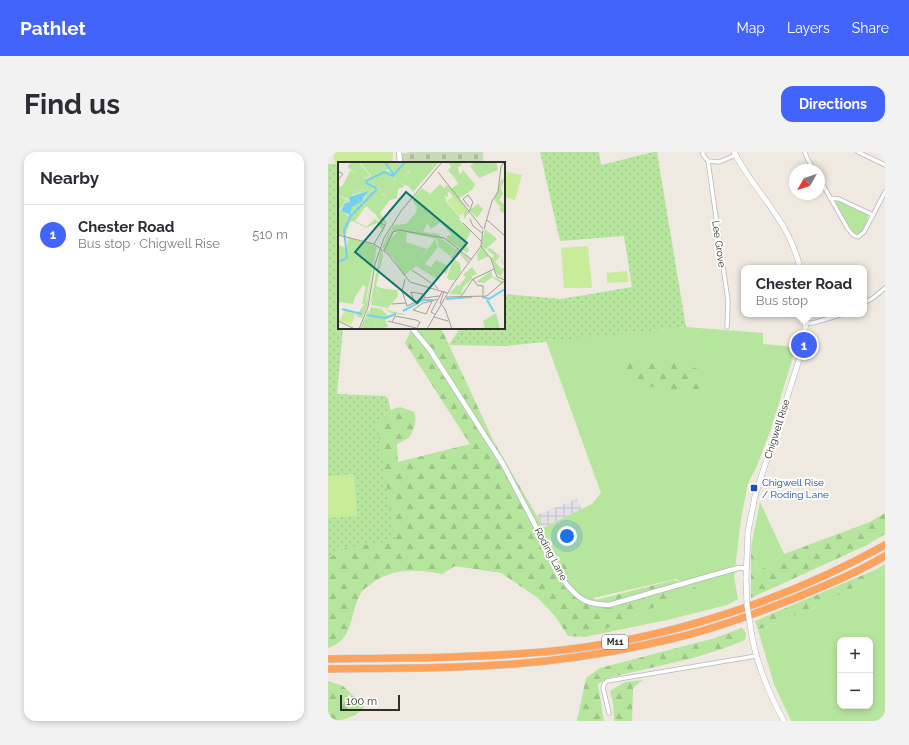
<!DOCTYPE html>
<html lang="en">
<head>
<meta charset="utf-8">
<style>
	:root { --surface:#fff; --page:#f2f2f3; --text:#2b2b33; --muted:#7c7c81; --line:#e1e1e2; --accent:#4264fb }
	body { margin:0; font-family:Raleway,sans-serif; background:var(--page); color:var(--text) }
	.controls { position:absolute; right:12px; bottom:12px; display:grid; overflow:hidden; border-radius:8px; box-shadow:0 2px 6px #0003 }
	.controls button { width:36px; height:36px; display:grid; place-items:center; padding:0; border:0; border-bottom:1px solid var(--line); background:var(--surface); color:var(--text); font:20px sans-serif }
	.compass { position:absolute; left:461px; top:12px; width:36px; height:36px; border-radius:50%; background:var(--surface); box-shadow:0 2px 6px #0003; rotate:230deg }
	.scale { position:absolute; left:12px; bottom:10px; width:60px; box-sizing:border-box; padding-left:4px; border:2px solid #2e2e2e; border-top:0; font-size:11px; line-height:14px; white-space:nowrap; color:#2e2e2e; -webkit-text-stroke:3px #fff; paint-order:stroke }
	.you { position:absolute; left:239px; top:384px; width:14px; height:14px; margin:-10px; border:3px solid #fff; border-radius:50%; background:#1a73e8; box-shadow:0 0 0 6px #1a73e833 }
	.badge { display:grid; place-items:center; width:26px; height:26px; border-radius:50%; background:var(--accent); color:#fff; font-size:13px; font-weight:700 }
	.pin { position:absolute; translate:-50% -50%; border:2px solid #fff; box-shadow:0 1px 4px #0006 }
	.popup { position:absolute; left:413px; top:113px; width:126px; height:52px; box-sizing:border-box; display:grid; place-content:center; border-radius:8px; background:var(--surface); filter:drop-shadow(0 1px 3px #0005); font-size:13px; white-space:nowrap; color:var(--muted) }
	.popup b { font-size:15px; color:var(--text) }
	.popup::after { content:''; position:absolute; left:50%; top:100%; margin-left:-8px; border:8px solid transparent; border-top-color:var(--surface) }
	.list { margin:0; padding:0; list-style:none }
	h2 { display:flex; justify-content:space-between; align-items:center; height:52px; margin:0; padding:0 16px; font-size:17px }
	h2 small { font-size:13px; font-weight:400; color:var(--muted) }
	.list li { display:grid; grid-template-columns:26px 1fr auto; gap:12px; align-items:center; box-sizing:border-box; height:60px; padding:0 16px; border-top:1px solid var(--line) }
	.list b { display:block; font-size:15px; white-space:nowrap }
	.list p { margin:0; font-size:13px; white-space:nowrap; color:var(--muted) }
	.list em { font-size:13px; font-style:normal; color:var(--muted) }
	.map { position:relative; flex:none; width:557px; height:569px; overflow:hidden; border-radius:12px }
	header { display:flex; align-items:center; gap:24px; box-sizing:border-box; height:56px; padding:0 20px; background:var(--accent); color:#fff }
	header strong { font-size:19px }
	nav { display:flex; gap:22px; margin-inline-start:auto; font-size:14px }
	.intro { display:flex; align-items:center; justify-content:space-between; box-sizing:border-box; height:96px; padding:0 24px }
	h1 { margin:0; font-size:28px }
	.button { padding:10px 18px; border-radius:12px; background:var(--accent); color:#fff; font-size:14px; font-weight:700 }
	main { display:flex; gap:24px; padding:0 24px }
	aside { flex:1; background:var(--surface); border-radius:12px; box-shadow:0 2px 6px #0003 }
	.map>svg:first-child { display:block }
	.industrial { fill:url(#industrial-grid) }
	.grass { fill:#b6e59e; fill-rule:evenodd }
	.forest { fill:url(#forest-firs) }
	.cemetery { fill:url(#cemetery-stones) }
	.park { fill:url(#park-dots) }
	.pitch { fill:#c9ec9a }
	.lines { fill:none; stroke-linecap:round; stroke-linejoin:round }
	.minor-casing { stroke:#b4b7c1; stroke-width:5 }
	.tertiary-casing { stroke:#b4b7c1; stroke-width:6 }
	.secondary-casing { stroke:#b4b7c1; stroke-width:6 }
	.motorway-casing { stroke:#c9c9c9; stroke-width:8 }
	.minor { stroke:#fff; stroke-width:3.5 }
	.tertiary { stroke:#fff; stroke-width:4.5 }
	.secondary { stroke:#fff; stroke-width:5 }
	.motorway { stroke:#ffa35c; stroke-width:7 }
	.secondary-bridge-casing { stroke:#b4b7c1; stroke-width:6; stroke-linecap:butt }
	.secondary-bridge { stroke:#fff; stroke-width:5 }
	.transit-dot { fill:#1a4fb4; stroke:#fff; stroke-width:1.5 }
	.labels { text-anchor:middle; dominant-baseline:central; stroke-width:4; stroke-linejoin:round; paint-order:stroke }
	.shield { fill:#fff; stroke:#6d6d6d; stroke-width:1 }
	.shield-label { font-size:9px; font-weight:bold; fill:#2e2e2e }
	.street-label { font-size:10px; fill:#2e2e2e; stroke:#fff }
	.transit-label { font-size:10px; fill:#164399; stroke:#fff; text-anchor:start }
	.inset-river { fill:none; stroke:#75cff0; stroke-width:2 }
	.inset-road { fill:none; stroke:#a29e99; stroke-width:1 }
	.view { fill:#0f766e; fill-opacity:0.15; stroke:#0f766e; stroke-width:2 }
	.inset-edge { fill:none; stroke:#2e2e2e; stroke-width:2 }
</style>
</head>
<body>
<header>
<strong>Pathlet</strong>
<nav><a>Map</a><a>Layers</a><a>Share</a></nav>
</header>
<div class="intro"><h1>Find us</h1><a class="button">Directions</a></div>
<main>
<aside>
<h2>Nearby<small></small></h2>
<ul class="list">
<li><span class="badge">1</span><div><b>Chester Road</b><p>Bus stop · Chigwell Rise</p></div><em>510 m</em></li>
</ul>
</aside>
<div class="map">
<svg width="557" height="569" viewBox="0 0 557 569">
	<defs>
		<pattern id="industrial-grid" width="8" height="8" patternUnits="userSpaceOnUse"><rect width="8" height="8" fill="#e3e1e8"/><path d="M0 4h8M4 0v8" fill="none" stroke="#c3c1c7"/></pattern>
		<pattern id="forest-firs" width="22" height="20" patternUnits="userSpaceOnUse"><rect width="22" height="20" fill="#b6e59e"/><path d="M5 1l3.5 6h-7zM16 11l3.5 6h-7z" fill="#9dc588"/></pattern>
		<pattern id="cemetery-stones" width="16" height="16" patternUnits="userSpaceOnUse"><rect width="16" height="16" fill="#c8d9b8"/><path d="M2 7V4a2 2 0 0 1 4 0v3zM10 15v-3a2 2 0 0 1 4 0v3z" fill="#acbb9e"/></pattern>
		<pattern id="park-dots" width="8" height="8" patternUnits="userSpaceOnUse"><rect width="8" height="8" fill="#b6e59e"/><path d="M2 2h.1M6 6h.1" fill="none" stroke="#9dc588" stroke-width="1.8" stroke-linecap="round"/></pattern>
	</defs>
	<rect width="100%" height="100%" fill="#efe9e1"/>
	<!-- industrial -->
	<polygon class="industrial" points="249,347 255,362 215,376 209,363"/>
	<!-- grass -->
	<g class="grass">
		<path d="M510,48L538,61L540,64C538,72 534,84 525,83L506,52Z"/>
		<polygon points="358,175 435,181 435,192 468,195 443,277 428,316 420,331 413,367 406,425 410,447 399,453 339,468 261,484 369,436 348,427 265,446 248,432 215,376 264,352 273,341 218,189"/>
		<polygon points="432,350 456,402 431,419 423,395"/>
		<path d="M557,418V569H463L446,532L430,478C474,462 516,442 557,418ZM512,488H542V554H512Z"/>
	</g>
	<!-- forest -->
	<g class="forest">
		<path d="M84,176H109L114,178L165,288L248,432L268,448L346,428L369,436L259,485L240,484L227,464L210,446L173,421L127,414L114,422C89,417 63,416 43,432C39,435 34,438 32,443C21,463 26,488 0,496V406L17,396L9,242L60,246L62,258L72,255L86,260C90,270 85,278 81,286L69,292L70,310L142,292L77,191Z"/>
		<polygon points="344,207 370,217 376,241 360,242 328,234 314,237 295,219 297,210"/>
		<polygon points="557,361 557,382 539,393 423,446 423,395 431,419 456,402 542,370"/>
		<path d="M557,412V418C516,442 474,462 430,478L427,469L549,417Z"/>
		<polygon points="414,476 418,481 417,488 394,497 365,506 280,526 270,532 276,569 249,569 258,526 272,516 387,486"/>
		<polygon points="315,528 305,536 304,569 286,569 285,551 282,539 297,530"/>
		<path d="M0,529L15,534L36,554C29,566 12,569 0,569Z"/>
	</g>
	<!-- cemetery -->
	<polygon class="cemetery" points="82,0 155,0 155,11 74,11 73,2"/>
	<!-- park -->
	<g class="park">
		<polygon points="6,0 65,9 65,11 11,11 11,176 15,176 9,242 58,244 62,258 59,266 48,267 67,388 17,396 0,406 0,12 7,12"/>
		<polygon points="212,0 271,0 273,13 325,0 329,0 358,175 177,194 121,193 132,176 176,176 176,142 233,147 304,135 296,84 232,89"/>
	</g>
	<!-- pitch -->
	<g class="pitch">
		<polygon points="6,0 65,0 64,11 11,11 11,15 7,12"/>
		<polygon points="176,19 194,23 187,48 176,45"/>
		<polygon points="260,94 264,136 236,136 233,96"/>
		<polygon points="299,119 300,130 279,131 279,121"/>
		<polygon points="26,322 29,364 0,366 0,324"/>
	</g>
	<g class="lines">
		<!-- minor casing -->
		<g class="minor-casing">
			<g id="minor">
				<polyline points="375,0 375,3 380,9 391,10 408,3"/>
				<polyline points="477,0 479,6 486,18"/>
				<polyline points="530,0 557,13"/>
				<polyline points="380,9 400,149 399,175"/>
				<polyline points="491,26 520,77 525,83 530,85 536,80 557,40"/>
				<polyline points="502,46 511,47 545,63"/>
				<polyline points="536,151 545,146 557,136"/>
				<polyline points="478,171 485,171 515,162"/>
				<polyline points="281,561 275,536 276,532 279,529 428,504"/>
			</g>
		</g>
		<!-- tertiary casing -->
		<g class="tertiary-casing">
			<g id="tertiary">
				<polyline points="71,0 72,11"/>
				<path d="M84,176L102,198L175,312L238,432C253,449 258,452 281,453L385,423L410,416H418"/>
			</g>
		</g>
		<!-- secondary casing -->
		<g class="secondary-casing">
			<g id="secondary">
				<path d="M406,0C427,41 462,69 472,116"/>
				<polyline points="418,426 420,380 427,344 473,202 478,171 477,162"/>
				<path d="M424,485C430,516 441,542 456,569"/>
			</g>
		</g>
		<!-- motorway casing -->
		<g class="motorway-casing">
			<g id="motorway">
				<path d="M0,507C72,506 144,506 215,500C331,490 455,450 557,393"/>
				<path d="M0,517C73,516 145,517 218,509C260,504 302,497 343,487C387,477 430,461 472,444C501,432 530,420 557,404"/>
			</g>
		</g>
		<!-- minor -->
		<use href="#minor" class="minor"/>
		<!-- tertiary -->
		<use href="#tertiary" class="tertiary"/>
		<!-- secondary -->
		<use href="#secondary" class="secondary"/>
		<!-- motorway -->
		<use href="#motorway" class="motorway"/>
		<!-- secondary-bridge casing -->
		<g class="secondary-bridge-casing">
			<polyline id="secondary-bridge" points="418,426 419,453 424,485"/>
		</g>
		<!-- secondary-bridge -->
		<use href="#secondary-bridge" class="secondary-bridge"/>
	</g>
	<!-- markers -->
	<rect class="transit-dot" x="422" y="332" width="8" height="8" rx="2"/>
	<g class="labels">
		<!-- shield labels -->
		<rect class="shield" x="274" y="483" width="26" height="14" rx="3"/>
		<g class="shield-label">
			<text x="287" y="490">M11</text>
		</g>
		<!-- street labels -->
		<g class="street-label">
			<text transform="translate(391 92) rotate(82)">Lee Grove</text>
			<text transform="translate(449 277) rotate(-72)">Chigwell Rise</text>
			<text transform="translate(223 402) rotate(62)">Roding Lane</text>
		</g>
		<!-- transit labels -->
		<g class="transit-label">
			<text x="434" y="330">Chigwell Rise<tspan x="434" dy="12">/ Roding Lane</tspan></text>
		</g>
	</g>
	<!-- overview -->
	<g transform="translate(10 10)">
		<rect width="167" height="167" fill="#efe9e1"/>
		<path d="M15,0H20L32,13L29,16L11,7L10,3ZM64,0H68L60,6L55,22L41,30L48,35L37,52L32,45L25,41L12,55L10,54L14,45L27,36L29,29L14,33L10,38L12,40H8L2,48L14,30L28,27L34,30L37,27L28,22L29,18L46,8L55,10L54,8ZM70,0H101L75,30L70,24L60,20L62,11L69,17L70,15L69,11H72L66,3ZM110,0H122L124,3L120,5L122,15L118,18L110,8L113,5ZM137,0H158L160,8L141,16L132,4ZM84,26L92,32L86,42L78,32ZM140,42L145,47L139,56L131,48ZM53,66L49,81L60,69L69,70L68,80L89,87L78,104L66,114L55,96L44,85ZM147,67L159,77L148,87L143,84ZM10,76L39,84L27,142H24L28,125L25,123L17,135L15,142L0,140V83L9,86ZM143,85L151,94L140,99L139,93ZM134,105L139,112L134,114V117L125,125L123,133L111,132L119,123L116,121L121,124L128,115L125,113L127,111ZM153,109L154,114L166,120L164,122L154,115L146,121L138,120ZM37,126L59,128L60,134L50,146L33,143L36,135L47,139ZM31,147L29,158L43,147L46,150L38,159L37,164L40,167H22Z" fill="#b6e59e"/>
		<path d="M68,0H70L67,4L72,9L69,11L71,15L69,17L62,14V11L61,20L67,24L60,27L59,36L52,38L42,51L49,61L39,83L47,62L40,57L37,51L48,35L46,32L41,33V30L55,22L60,6ZM167,16L163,26L165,32L161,38L167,43V52L161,48L163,45L156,38L163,18ZM102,22L106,26L109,23L114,27L131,51L126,57L125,45L110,29V35L106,34L109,38L107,39L125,62L102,60L93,67L89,61L85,70L101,72L103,76L99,77L60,69L56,70L49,81L55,63L68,62L78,51L79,45L75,39L78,32L84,38L85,47L96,62L86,38ZM24,40L31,43L37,52L28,44L17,59L28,65L37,57L46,63L44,67L39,61L28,66L15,59L12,60L8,72L4,70L8,59ZM39,84L29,145L24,156L18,154L29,138ZM43,86L45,94L38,124L49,128L37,127L47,139L36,135L32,143ZM152,86L162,94L157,100L164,107L167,105L163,99V98L165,97L164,99L167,103V107L163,113L166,117L159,112L152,94L155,96L156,93L148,87ZM33,145L44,147L39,156L29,158ZM45,147L70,153L58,152L47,158L50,165L40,167L37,164L38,159L46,150L50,154L56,152ZM158,151L162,167H147L145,159Z" fill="#b6e59e"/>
		<path d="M118,86L132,97L129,101L121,91L116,98L112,95Z" fill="#c8d9b8"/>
		<path d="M21,0H64L57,7L46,8L29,18L28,23L37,26L34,30L28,27L17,29L8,37L0,32V26L5,23L12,9L22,11L29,17L33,13ZM125,8L137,22L134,28L120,37L113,27L120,22L118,18ZM98,27L122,56L121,59L133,69L127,81L131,88L129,91L109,78V74L114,73L102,60L97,65L81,53L86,38ZM0,33L8,38L2,48L12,55L4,69L7,73H0ZM103,76L117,87L112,94L101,85L99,77ZM97,77L100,85L87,102L93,105L98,98L111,104L108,112L103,109L99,117L78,104ZM115,96L122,102L123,110L117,118H112L109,116Z" fill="#b6e59e"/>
		<path d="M115,34L128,49L121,54L109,39ZM7,148L18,151L13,163L1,159Z" fill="#c9ec9a"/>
		<path d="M30,29L23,40L14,45L12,53L3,49L7,41L12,40L11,35Z" fill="#75cff0"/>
		<path class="inset-river" d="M47,0L56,13M0,100L9,96L6,68L13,54L38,28L37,25L29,22L28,19L46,10L55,14L67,0M144,135L151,137L167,127M108,137L134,135M149,138L156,150M4,147L24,152M65,149L85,138H95M29,153L47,156L58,152"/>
		<path class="inset-road" d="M0,9L5,12L0,18M100,10L145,67M131,50L135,40L130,33L125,37L131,45M132,57L135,64L144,71M149,58L167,74M125,61L144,80M146,67L154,39L160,30L163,4L167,0M0,73L36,82L50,92L72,120L109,131M36,82L47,63L43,61M143,84L153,97L159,115L167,118M46,89L55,70L61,68L106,76L133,97M74,108L93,121M67,117L64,129L69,144L86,136L101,134M135,117L139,123L145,124V133M92,125L95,121L100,127M108,135L149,134L167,118M122,136L135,117L156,107M94,139L85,141L75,148L88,152L94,139L99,137M76,140L73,130L85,132L87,136M54,142L68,141M102,142L106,129M103,142L107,147L114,167M97,152L93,150L104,130M96,155L110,159M0,159L17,167M50,159L78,166M54,160L57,154L78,158L82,160L79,166M21,167L30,145L37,102L46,76L63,49L104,0M89,167L115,122L143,84L145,68"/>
		<path class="view" d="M68,30L129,81L79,141L17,90Z"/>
		<rect width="167" height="167" class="inset-edge"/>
	</g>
</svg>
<div class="controls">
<button>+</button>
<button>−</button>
</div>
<svg class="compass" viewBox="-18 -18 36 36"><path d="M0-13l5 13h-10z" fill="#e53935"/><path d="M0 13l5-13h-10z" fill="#7c7c81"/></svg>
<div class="scale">100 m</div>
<div class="you"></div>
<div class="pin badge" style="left:476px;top:193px">1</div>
<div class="popup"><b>Chester Road</b>Bus stop</div>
</div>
</main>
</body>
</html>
